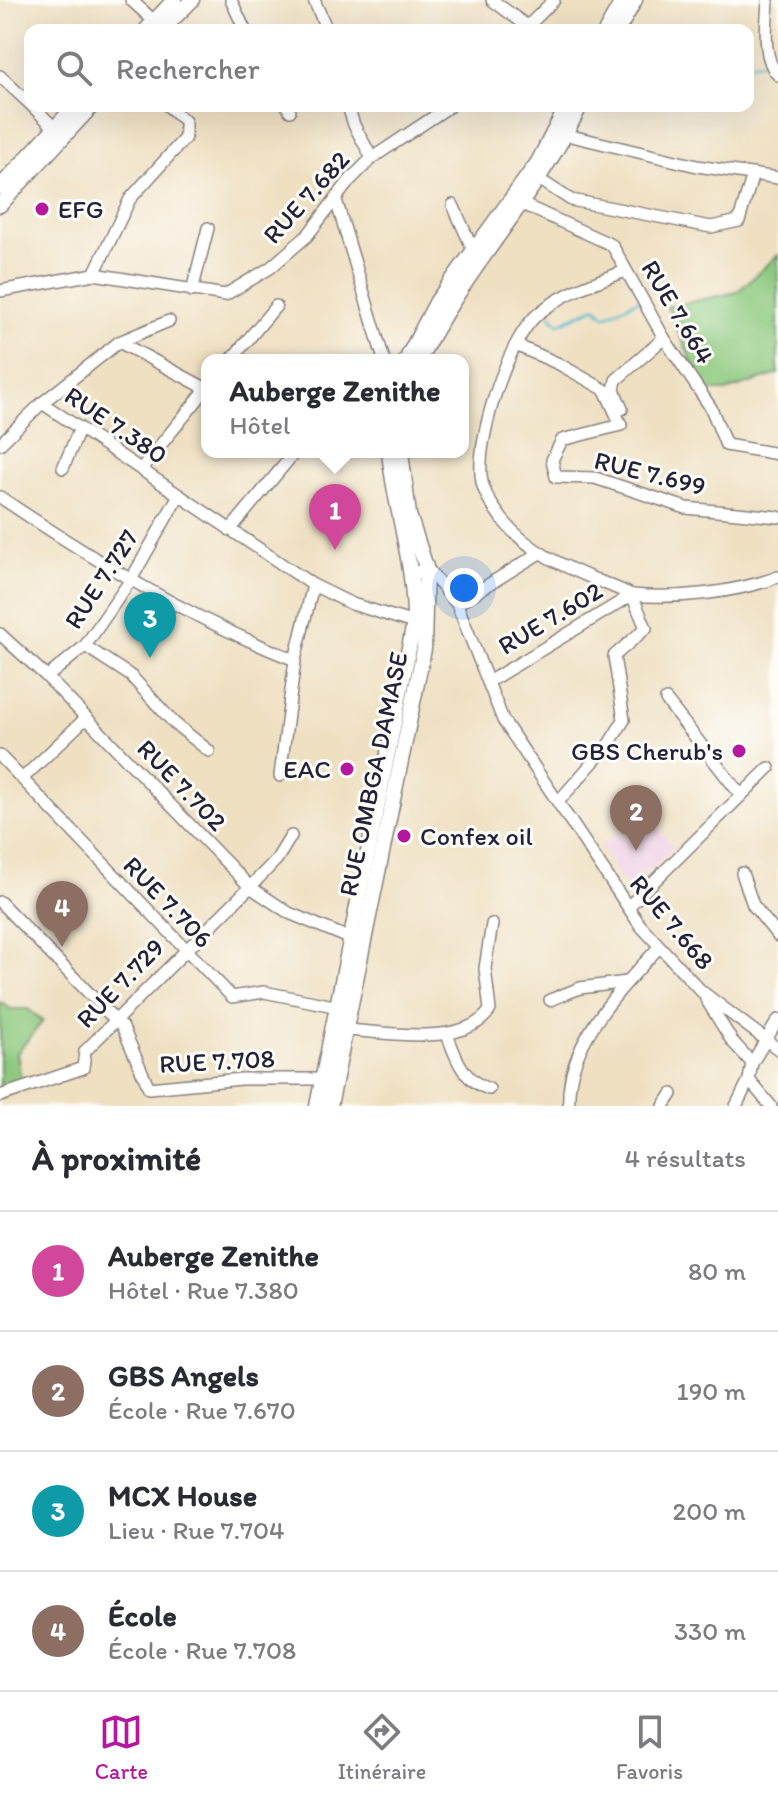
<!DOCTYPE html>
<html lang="fr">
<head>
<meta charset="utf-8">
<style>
	:root { --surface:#fff; --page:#f2f2f3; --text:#2b2b33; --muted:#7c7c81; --line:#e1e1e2; --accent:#b5179e }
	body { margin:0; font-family:Itim,sans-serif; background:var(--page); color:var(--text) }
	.you { position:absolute; left:464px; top:588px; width:28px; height:28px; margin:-20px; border:6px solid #fff; border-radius:50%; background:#1a73e8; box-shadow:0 0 0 12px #1a73e833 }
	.badge { display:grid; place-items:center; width:52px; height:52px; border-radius:50%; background:var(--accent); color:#fff; font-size:26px; font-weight:700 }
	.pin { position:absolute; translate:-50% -66px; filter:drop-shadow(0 2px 4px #0008) }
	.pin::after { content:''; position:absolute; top:42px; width:28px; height:24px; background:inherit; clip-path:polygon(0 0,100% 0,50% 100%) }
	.popup { position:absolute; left:201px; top:354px; width:268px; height:104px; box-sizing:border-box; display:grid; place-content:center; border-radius:16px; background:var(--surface); filter:drop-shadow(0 2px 6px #0005); font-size:26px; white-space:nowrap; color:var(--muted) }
	.popup b { font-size:30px; color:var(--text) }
	.popup::after { content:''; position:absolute; left:50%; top:100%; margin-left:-16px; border:16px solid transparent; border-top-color:var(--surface) }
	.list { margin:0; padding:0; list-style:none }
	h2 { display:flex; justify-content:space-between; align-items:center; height:104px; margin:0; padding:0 32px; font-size:34px }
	h2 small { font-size:26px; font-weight:400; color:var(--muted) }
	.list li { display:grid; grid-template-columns:52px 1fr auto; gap:24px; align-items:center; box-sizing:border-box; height:120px; padding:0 32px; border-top:2px solid var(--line) }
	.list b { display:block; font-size:30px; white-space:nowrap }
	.list p { margin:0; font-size:26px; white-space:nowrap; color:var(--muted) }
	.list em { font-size:26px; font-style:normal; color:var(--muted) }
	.icon { flex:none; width:44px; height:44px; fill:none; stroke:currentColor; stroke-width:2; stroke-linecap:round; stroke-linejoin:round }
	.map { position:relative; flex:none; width:778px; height:1106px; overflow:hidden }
	.search { position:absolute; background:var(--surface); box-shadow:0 8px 32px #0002; left:24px; right:24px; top:24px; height:88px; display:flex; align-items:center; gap:20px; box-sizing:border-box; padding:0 28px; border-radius:16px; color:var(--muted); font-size:30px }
	.sheet { height:584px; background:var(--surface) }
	nav { display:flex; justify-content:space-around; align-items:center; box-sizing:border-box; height:112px; border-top:2px solid var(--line); background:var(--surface); font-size:22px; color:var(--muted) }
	nav a { display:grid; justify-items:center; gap:4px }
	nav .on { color:var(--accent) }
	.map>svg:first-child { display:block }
	.built { fill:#efd0e6 }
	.green { fill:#8cc97e; stroke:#57765c; stroke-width:2 }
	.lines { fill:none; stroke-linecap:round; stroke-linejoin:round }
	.stream { stroke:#53b8d1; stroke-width:3 }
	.minor-casing { stroke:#88817e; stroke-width:14 }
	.major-casing { stroke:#88817e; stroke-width:17 }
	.minor { stroke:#fff; stroke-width:11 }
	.major { stroke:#fff; stroke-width:14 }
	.poi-dot { fill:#b5179e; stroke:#fdfcf7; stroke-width:3 }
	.labels { text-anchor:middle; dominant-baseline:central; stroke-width:6; stroke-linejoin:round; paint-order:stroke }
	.street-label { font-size:26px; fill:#22223b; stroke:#fdfcf7 }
	.poi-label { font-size:26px; fill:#22223b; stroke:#fdfcf7; text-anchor:start }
</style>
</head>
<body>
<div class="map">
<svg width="778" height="1106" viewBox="0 0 778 1106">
	<rect width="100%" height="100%" fill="#fdfcf7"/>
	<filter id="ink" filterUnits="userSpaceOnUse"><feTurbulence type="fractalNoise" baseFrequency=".0125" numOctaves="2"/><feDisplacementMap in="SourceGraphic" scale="16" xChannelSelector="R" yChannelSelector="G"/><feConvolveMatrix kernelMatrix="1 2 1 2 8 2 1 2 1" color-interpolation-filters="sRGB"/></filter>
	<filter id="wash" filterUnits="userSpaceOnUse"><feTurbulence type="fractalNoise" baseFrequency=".006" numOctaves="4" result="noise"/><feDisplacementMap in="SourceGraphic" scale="32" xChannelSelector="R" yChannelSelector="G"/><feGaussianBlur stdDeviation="1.8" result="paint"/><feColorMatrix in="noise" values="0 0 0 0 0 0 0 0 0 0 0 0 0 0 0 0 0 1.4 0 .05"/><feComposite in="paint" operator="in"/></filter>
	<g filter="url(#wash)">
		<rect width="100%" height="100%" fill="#efe0c2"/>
		<!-- built -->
		<polygon class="built" points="650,818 674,847 628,890 600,847 619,831 625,838"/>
		<!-- green -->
		<g class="green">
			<polygon points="778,255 778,374 726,391 705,391 667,307 737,292"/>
			<polygon points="0,1002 11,1009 28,1009 43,1021 17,1053 22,1085 0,1098"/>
		</g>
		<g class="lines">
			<!-- stream -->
			<g class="stream">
				<polyline points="748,64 765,62"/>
				<polyline points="550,314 559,324 596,307 605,316 638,300"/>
			</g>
		</g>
	</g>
	<g filter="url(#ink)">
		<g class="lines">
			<!-- minor casing -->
			<g class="minor-casing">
				<g id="minor">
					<polyline points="131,0 154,21"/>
					<polyline points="231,0 245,30"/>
					<polyline points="314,0 327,30"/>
					<polyline points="492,0 527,26"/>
					<path d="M768,0C767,23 761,57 778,75"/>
					<polyline points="524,30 554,0"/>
					<polyline points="0,76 30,104"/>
					<polyline points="32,106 55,128"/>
					<polyline points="287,106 290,111"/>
					<polyline points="348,106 354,125 372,158"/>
					<polyline points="567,135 697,166 778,178"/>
					<polyline points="531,174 571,200 711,227 739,221 753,174"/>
					<polyline points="336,200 384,360"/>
					<polyline points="522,204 612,245 664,338 711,408 726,445 778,454"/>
					<polyline points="453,205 473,250"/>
					<polyline points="94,274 130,199 185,138 185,121 168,106"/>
					<polyline points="0,291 94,274 225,295 270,268 307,236 350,180 372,158 450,106"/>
					<polyline points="192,291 208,228"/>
					<polyline points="119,342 207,389"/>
					<polyline points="518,346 559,364 605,390 621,425 562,440 552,460 556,477 595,478 686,508 778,517"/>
					<polyline points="231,360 276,306"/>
					<polyline points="42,403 313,585 352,604 414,623"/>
					<polyline points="622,409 614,390 616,380 664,338"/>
					<polyline points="0,444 42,403 119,342 169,321"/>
					<polyline points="63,468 80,428"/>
					<polyline points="141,469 207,388"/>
					<path d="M0,497C93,560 191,619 295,660"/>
					<polyline points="230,530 295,452"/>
					<polyline points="412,576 426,567 457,604 503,720 640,925 701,991 778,1049"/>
					<polyline points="457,604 538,554"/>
					<polyline points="0,634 45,675 250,887 289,913 356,941"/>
					<polyline points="85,646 131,676 174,723 209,751"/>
					<polyline points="47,677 85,646 132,578 179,495"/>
					<path d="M488,682L632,595C677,599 735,593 778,577"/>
					<polyline points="666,700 740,794"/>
					<polyline points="0,756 232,997 264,992 339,1007"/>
					<polyline points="280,776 295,660 313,585"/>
					<polyline points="22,779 86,718"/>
					<path d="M558,802L609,744L624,720L614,656L646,628L632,595C586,574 534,560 502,519C494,508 485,496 482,482C474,444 508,337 539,313C565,292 595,282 626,271"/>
					<polyline points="742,873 753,905 778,936"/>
					<polyline points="0,902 123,1028 149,1088 241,1079 327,1079"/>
					<polyline points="628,907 769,768"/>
					<polyline points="706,999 732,1041 752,1063"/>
					<polyline points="550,1000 580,988 627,982"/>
					<path d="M339,1026L346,1030C387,1032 465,1048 490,1010L485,968L492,924"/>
					<path d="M447,1034C456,1058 463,1081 489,1089"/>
					<polyline points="0,1096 83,1068 85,1051 250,887 277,859 291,836"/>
					<path d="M569,1106C565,1044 619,991 659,947"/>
					<polyline points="664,1106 672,1094"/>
					<polyline points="736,1106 749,1080"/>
					<polyline points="771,1106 749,1080 752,1063 778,1020"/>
				</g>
			</g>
			<!-- major casing -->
			<g class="major-casing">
				<g id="major">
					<polyline points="146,30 174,0"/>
					<polyline points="162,30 192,0"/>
					<polyline points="606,30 623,0"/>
					<polyline points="618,30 635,0"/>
					<polyline points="0,187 75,106"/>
					<polyline points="0,205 92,106"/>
					<polyline points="406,360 437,301 538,162 567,106"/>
					<path d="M419,360C464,270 536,197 580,106"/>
					<path d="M317,1106L414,623C415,565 395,510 389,452"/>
					<polyline points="330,1106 424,649 426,567 409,515 401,452"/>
				</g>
			</g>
			<!-- minor -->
			<use href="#minor" class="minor"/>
			<!-- major -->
			<use href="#major" class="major"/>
		</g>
	</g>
	<!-- markers -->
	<g class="poi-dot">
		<circle cx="42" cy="209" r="8"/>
		<circle cx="739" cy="751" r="8"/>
		<circle cx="347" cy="769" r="8"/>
		<circle cx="404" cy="836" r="8"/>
	</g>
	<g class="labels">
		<!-- street labels -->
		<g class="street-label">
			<text transform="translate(306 197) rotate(-48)">RUE 7.682</text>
			<text transform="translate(678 312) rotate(59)">RUE 7.664</text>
			<text transform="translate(116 425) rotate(34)">RUE 7.380</text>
			<text transform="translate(650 473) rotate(14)">RUE 7.699</text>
			<text transform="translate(101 579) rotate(-57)">RUE 7.727</text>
			<text transform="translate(550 618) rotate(-31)">RUE 7.602</text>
			<text transform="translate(373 774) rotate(-78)">RUE OMBGA DAMASE</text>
			<text transform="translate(182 785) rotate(46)">RUE 7.702</text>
			<text transform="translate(168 902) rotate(46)">RUE 7.706</text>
			<text transform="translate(672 922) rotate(50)">RUE 7.668</text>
			<text transform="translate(120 983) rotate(-46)">RUE 7.729</text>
			<text transform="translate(217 1061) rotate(-3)">RUE 7.708</text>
		</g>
		<!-- poi labels -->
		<g class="poi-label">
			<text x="58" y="209">EFG</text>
			<text x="723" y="751" text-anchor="end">GBS Cherub's</text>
			<text x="331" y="769" text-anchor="end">EAC</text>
			<text x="420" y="836">Confex oil</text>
		</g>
	</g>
</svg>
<div class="you"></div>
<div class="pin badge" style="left:335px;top:550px;background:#d1479c">1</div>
<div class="popup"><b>Auberge Zenithe</b>Hôtel</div>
<div class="pin badge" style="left:636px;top:851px;background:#8d6e63">2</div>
<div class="pin badge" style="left:150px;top:658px;background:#0f9aa8">3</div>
<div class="pin badge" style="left:62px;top:947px;background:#8d6e63">4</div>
<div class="search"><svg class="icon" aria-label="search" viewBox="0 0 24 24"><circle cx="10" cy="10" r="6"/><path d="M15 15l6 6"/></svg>Rechercher</div>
</div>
<section class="sheet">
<h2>À proximité<small>4 résultats</small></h2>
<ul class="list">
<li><span class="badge" style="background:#d1479c">1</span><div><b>Auberge Zenithe</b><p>Hôtel · Rue 7.380</p></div><em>80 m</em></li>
<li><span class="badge" style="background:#8d6e63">2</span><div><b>GBS Angels</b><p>École · Rue 7.670</p></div><em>190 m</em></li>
<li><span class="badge" style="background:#0f9aa8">3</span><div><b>MCX House</b><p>Lieu · Rue 7.704</p></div><em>200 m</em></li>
<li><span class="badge" style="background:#8d6e63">4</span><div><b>École</b><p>École · Rue 7.708</p></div><em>330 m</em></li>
</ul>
</section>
<nav>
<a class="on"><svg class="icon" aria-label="map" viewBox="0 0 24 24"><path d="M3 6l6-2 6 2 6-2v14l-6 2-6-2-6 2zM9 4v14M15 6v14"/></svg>Carte</a>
<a><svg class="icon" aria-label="directions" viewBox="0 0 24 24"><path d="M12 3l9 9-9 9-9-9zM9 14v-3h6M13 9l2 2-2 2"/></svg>Itinéraire</a>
<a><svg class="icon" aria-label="saved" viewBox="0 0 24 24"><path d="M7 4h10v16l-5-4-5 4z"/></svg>Favoris</a>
</nav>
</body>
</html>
